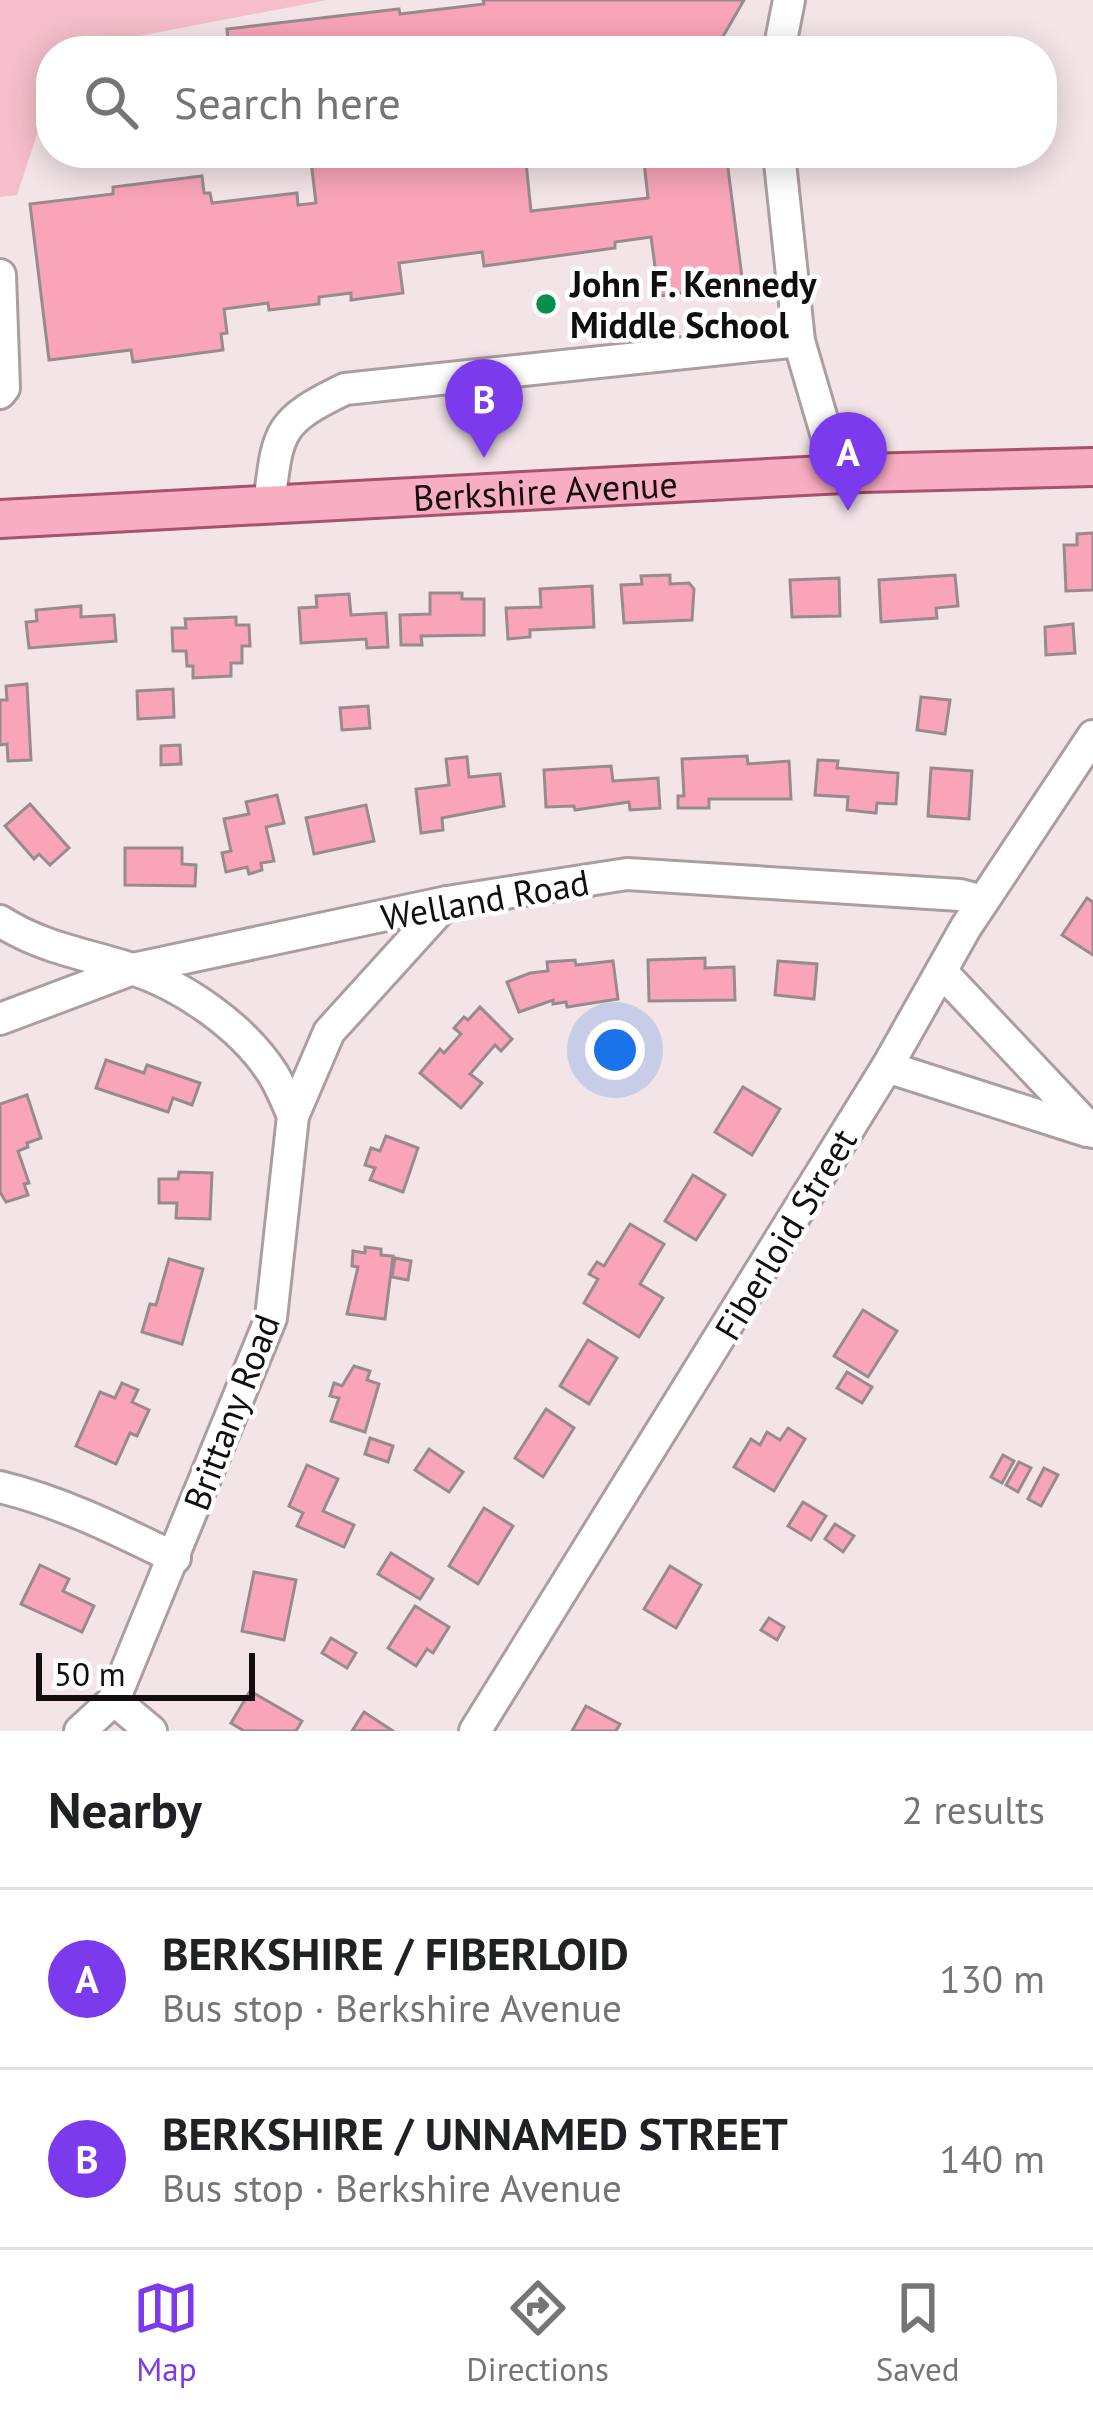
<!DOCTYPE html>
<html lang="en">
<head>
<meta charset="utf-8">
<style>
	:root { --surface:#fff; --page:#f6f6f6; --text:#202124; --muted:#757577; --line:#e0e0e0; --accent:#7c3aed }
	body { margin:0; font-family:"PT Sans",sans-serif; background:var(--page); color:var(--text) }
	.scale { position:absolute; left:36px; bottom:30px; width:219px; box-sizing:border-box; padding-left:12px; border:6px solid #120d0e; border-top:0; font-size:33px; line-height:42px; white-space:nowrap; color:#120d0e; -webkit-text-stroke:9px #fff; paint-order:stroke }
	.you { position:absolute; left:615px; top:1050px; width:42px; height:42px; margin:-30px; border:9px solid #fff; border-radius:50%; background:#1a73e8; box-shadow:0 0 0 18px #1a73e833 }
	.badge { display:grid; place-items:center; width:78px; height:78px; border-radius:50%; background:var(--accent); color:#fff; font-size:39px; font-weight:700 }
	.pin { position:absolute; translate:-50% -99px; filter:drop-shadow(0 3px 6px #0008) }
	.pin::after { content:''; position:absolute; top:63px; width:42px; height:36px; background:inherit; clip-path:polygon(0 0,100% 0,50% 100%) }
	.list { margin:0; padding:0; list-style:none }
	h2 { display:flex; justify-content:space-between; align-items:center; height:156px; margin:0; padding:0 48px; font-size:51px }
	h2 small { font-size:39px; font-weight:400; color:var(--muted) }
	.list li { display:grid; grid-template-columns:78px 1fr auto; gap:36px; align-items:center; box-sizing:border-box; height:180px; padding:0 48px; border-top:3px solid var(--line) }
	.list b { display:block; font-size:45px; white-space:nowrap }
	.list p { margin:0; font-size:39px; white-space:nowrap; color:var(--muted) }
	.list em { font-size:39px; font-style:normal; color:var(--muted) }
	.icon { flex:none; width:66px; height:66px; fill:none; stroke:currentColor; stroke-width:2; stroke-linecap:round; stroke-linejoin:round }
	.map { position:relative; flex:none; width:1093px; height:1731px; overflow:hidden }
	.search { position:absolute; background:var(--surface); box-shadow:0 6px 30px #0003; left:36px; right:36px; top:36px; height:132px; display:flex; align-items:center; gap:30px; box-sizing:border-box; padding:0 42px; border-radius:48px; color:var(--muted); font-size:45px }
	.sheet { height:516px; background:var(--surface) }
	nav { display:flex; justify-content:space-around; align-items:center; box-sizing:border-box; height:168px; border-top:3px solid var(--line); background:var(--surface); font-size:33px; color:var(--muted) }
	nav a { display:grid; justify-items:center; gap:6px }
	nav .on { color:var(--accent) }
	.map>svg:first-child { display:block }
	.green { fill:#f5beca }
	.building { fill:#f9a4b9; stroke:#988b8e; stroke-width:3 }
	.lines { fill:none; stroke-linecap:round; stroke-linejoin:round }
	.minor-casing { stroke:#ab9ea0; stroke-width:36 }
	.major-casing { stroke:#a6526a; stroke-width:42 }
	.minor { stroke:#fff; stroke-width:30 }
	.major { stroke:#f9adc3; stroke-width:36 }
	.poi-dot { fill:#038f4d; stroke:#fff; stroke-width:4.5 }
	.labels { text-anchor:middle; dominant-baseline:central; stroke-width:9; stroke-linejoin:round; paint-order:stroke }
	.poi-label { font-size:36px; font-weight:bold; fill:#120d0e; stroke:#fff; text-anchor:start }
	.street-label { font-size:36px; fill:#120d0e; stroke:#fff }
</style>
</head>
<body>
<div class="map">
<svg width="1093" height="1731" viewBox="0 0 1093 1731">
	<rect width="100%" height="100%" fill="#f3e4e7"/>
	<!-- green -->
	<polygon class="green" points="0,0 327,0 123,39 105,51 51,51 51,92 17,195 0,197"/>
	<!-- building -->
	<g class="building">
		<polygon points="483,0 744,0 721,40 715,38 708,51 229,51 227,29 399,9 400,14 484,4"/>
		<polygon points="310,153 525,153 531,211 648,198 643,153 726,153 743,285 659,296 651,237 615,242 615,248 484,266 482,252 399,263 403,293 351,300 351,293 319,297 319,304 269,310 268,303 224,309 227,333 221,334 223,350 133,362 131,350 49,360 30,204 113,194 113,187 202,176 204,193 210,193 212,203 297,193 298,205 316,203"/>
		<polygon points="1093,533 1093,590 1066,591 1064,545 1077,545 1077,534"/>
		<polygon points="670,575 670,584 689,583 694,589 692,620 624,623 621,585 642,584 641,576"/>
		<polygon points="955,575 958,606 936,608 937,618 881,622 879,580"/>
		<polygon points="839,578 840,616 792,617 790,580"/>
		<polygon points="592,586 594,627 530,630 530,637 508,639 506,608 541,607 540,589"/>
		<polygon points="430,593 462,593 462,599 484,599 484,635 421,636 422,645 401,645 400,615 430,614"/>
		<polygon points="349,594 351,615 386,613 388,647 367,648 366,639 301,643 299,608 317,607 316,596"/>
		<polygon points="81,606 81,617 114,615 116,641 29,648 26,622 37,621 36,610"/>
		<polygon points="236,617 236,625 249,625 250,646 242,646 242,663 231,663 231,676 193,678 193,666 187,666 186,651 173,651 172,628 186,628 185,619"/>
		<polygon points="1073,624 1075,653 1046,655 1045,627"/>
		<polygon points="27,684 31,760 8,761 7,744 0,745 0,700 7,700 6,686"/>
		<polygon points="173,689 174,717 138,719 137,691"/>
		<polygon points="921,697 950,700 945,734 917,730"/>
		<polygon points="368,706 370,728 342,730 340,708"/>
		<polygon points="180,745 181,764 161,765 161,746"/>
		<polygon points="747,756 748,764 789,761 791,799 709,799 709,808 678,808 678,796 684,796 682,759"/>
		<polygon points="467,757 469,777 500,774 504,806 442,818 443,830 421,833 416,789 449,785 446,759"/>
		<polygon points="818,760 838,761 837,768 898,773 896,804 877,803 876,813 847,810 848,797 815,795"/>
		<polygon points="611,766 613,781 658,778 660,808 630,810 629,802 575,810 574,806 546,807 544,770"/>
		<polygon points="931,768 972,771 969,819 928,816"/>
		<polygon points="277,795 284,823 266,827 274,861 261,863 262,870 249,874 247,867 226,872 222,853 231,851 224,819 249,814 246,802"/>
		<polygon points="30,804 69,848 50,865 39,854 34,859 5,826"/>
		<polygon points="366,805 374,841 314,854 306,818"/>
		<polygon points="125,848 182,848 182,864 196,865 195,886 125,885"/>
		<polygon points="1087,898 1093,902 1093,955 1062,935"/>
		<polygon points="705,958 705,968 734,967 735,1000 649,1001 648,960"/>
		<polygon points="575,960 576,965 613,961 618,999 567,1007 566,1002 553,1004 553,1000 519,1012 507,982 530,973 548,971 547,962"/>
		<polygon points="778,961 817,964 814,999 775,995"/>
		<polygon points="480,1007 512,1039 501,1051 495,1045 470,1074 482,1083 461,1108 420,1073 440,1049 444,1053 461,1034 454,1028 464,1017 468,1020"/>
		<polygon points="106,1060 144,1073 147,1065 200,1083 192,1105 173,1098 168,1112 96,1088"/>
		<polygon points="743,1087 780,1109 752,1155 715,1132"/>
		<polygon points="27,1095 41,1138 27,1143 28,1147 18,1151 29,1183 24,1184 28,1195 6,1202 0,1192 0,1104"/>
		<polygon points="386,1136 418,1148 403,1192 370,1180 375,1168 365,1165 371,1148 380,1151"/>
		<polygon points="179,1172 212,1173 210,1219 176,1218 177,1203 159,1203 159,1179 178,1179"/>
		<polygon points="693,1175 725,1195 696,1240 665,1221"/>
		<polygon points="630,1224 664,1244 640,1284 663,1298 639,1337 584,1303 598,1279 589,1274 597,1262 604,1266"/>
		<polygon points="365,1247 381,1249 381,1255 393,1256 385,1319 347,1314 358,1267 352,1266 353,1251 365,1253"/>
		<polygon points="395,1258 411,1261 408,1280 392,1277"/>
		<polygon points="169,1259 203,1269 182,1344 142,1332 150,1304 156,1305"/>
		<polygon points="863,1310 897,1331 868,1377 834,1356"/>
		<polygon points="588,1340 617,1358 589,1404 560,1386"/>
		<polygon points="354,1366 370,1371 367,1380 379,1384 365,1432 331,1421 339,1398 330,1396 334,1383 342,1386"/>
		<polygon points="847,1372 872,1387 862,1403 837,1388"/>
		<polygon points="122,1383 138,1390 132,1402 149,1410 137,1436 130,1433 116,1464 76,1446 100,1392 115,1398"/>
		<polygon points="546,1409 574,1428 543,1477 515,1458"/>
		<polygon points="788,1428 805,1439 774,1491 734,1467 751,1439 760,1445 767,1432 780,1440"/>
		<polygon points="370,1438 393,1446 388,1462 365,1454"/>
		<polygon points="429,1449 463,1472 449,1492 415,1470"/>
		<polygon points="1003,1455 1014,1461 1002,1483 991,1477"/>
		<polygon points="1019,1462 1031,1468 1018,1492 1006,1485"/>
		<polygon points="307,1465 338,1479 323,1511 354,1525 344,1547 297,1526 303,1513 289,1506"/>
		<polygon points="1044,1468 1058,1475 1041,1506 1028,1499"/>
		<polygon points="803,1502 826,1516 811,1540 788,1526"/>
		<polygon points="484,1508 513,1526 478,1584 449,1566"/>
		<polygon points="835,1524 854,1536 843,1552 825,1539"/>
		<polygon points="391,1553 433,1579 420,1599 378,1574"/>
		<polygon points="40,1565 69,1579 63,1591 94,1606 82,1632 21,1604"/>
		<polygon points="670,1566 701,1585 676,1628 644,1609"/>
		<polygon points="254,1572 296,1580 284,1640 242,1631"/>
		<polygon points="415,1606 449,1627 433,1653 427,1649 416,1666 388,1648"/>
		<polygon points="769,1618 784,1627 777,1640 761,1630"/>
		<polygon points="331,1638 356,1653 347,1668 322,1653"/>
		<polygon points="250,1691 302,1721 296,1731 244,1731 231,1723"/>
		<polygon points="586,1706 620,1724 616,1731 572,1731"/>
		<polygon points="364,1712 393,1731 352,1731"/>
	</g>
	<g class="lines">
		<!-- minor casing -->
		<g class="minor-casing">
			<g id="minor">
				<polyline points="779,51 789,0"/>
				<polyline points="779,153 799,341 838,474"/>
				<polyline points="0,275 4,388 0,393"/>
				<path d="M269,505C278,432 276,422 345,389L799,341"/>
				<path d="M0,921C42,948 86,954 132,969C184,986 243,1027 273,1074C281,1087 287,1102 293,1116"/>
				<polyline points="942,972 1093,1132"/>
				<polyline points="0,1019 133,969 447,902 627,874 960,895 983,901"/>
				<polyline points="887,1067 1087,1131"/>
				<path d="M0,1487C62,1502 118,1530 175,1558"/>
				<polyline points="114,1700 151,1731"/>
				<polyline points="80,1731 114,1700 271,1318 293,1116 329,1032 447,902"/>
				<polyline points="475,1731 887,1067 966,927 1093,736"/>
			</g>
		</g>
		<!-- major casing -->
		<g class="major-casing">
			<g id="major">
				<path id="s1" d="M0,519L862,473L1093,467"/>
			</g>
		</g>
		<!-- minor -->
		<use href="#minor" class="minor"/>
		<!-- major -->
		<use href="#major" class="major"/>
	</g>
	<!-- markers -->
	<circle class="poi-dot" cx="546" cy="304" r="12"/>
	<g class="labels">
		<!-- poi labels -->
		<g class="poi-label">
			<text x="570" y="283">John F. Kennedy<tspan x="570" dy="41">Middle School</tspan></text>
		</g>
		<!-- street labels -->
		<g class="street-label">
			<text stroke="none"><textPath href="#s1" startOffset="546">Berkshire Avenue</textPath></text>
			<text transform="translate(485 899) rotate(-10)">Welland Road</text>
			<text transform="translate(785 1234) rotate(-59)">Fiberloid Street</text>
			<text transform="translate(231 1412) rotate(-69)">Brittany Road</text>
		</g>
	</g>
</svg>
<div class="scale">50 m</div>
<div class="you"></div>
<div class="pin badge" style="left:848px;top:511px">A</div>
<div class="pin badge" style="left:484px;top:458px">B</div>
<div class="search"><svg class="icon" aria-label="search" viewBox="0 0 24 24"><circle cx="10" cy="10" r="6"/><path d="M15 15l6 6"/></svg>Search here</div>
</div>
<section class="sheet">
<h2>Nearby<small>2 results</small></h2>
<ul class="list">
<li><span class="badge">A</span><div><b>BERKSHIRE / FIBERLOID</b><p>Bus stop · Berkshire Avenue</p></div><em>130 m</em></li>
<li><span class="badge">B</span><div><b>BERKSHIRE / UNNAMED STREET</b><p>Bus stop · Berkshire Avenue</p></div><em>140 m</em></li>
</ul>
</section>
<nav>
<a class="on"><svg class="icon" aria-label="map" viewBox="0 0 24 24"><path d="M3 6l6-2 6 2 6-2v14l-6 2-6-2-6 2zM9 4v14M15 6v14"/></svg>Map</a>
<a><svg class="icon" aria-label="directions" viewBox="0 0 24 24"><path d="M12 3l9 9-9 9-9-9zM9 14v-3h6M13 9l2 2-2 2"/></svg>Directions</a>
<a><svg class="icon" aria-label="saved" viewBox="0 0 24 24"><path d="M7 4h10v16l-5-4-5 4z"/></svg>Saved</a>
</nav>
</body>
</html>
